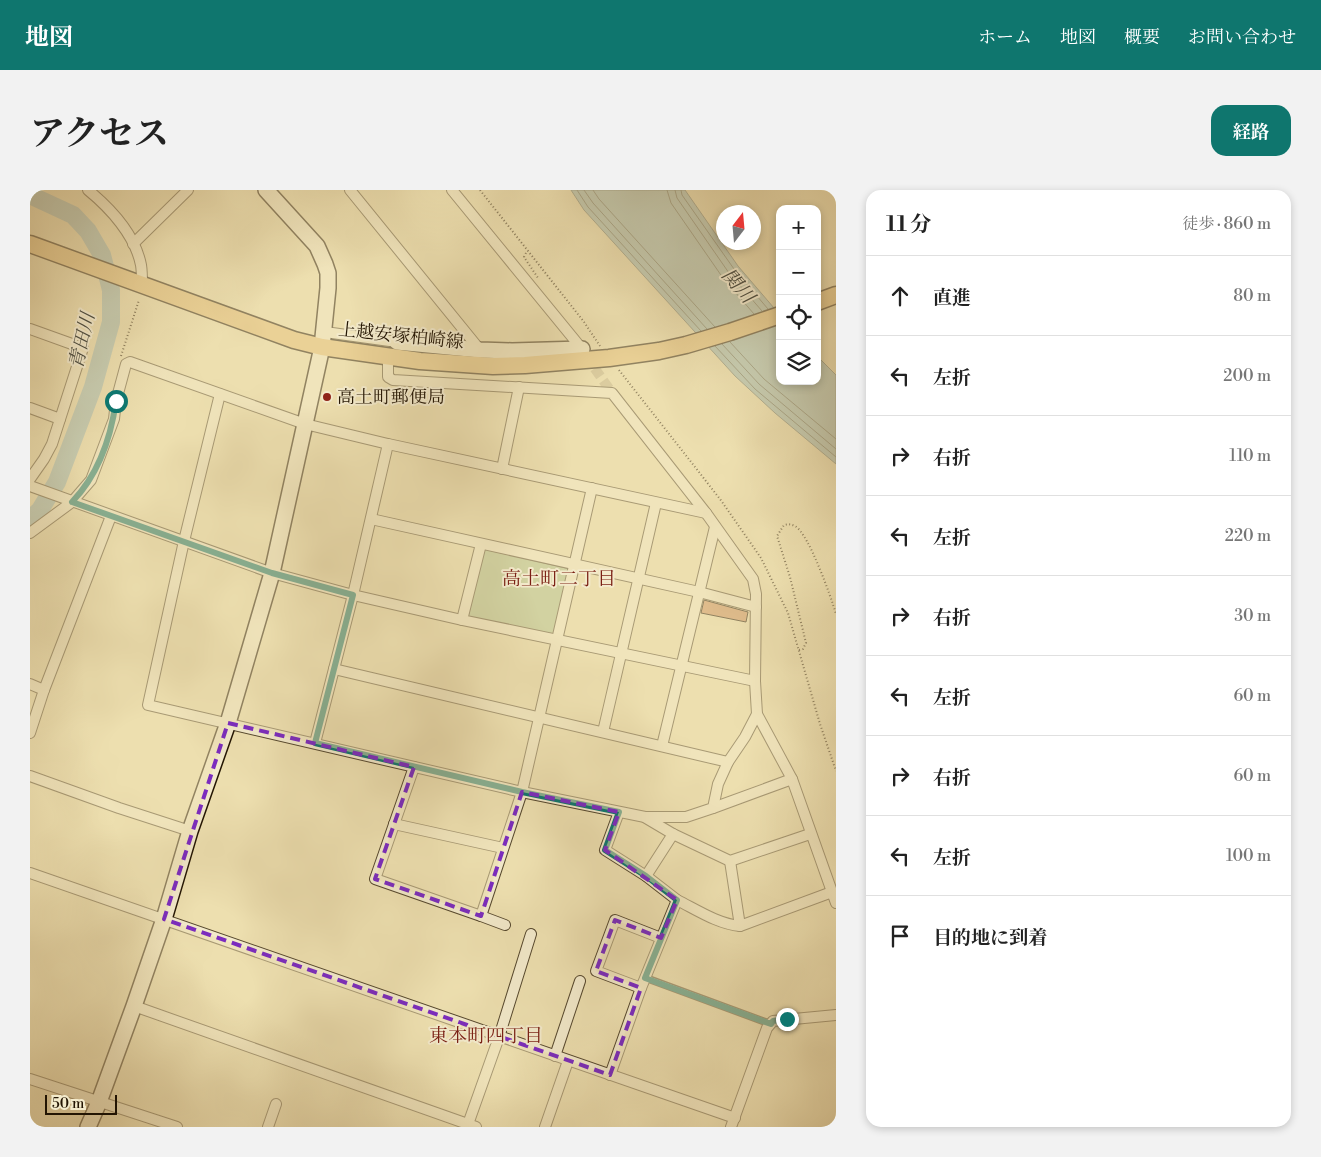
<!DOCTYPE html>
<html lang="ja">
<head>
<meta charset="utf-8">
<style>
	:root { --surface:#fff; --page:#f2f2f2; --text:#222; --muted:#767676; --line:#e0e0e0; --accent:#0f766e }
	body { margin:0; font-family:"Libre Bodoni","Noto Serif JP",serif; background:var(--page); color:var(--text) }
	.controls { position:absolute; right:15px; top:15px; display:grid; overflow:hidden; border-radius:10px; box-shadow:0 2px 8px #0003 }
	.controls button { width:45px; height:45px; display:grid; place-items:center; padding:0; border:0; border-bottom:1px solid var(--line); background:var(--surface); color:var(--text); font:25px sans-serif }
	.compass { position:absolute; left:686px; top:15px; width:45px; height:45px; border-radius:50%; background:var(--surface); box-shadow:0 2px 8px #0003; rotate:16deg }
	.scale { position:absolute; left:15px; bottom:12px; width:72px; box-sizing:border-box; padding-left:5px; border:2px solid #231503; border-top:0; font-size:14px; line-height:18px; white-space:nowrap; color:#231503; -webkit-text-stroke:4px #f3eacb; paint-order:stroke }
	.stop { position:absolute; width:15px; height:15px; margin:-11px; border:4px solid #0f766e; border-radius:50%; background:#fff }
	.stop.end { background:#0f766e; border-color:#fff; box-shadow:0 1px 5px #0008 }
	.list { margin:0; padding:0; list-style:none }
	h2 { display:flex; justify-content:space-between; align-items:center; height:65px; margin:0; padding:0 20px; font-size:21px }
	h2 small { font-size:16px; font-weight:400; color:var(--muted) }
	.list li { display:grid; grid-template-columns:32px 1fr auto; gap:15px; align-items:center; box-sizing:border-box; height:80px; padding:0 20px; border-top:1px solid var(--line) }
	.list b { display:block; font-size:19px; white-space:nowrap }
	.list em { font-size:16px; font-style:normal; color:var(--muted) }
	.icon { flex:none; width:28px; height:28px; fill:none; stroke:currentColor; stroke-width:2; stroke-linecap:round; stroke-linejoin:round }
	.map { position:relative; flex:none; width:806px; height:937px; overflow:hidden; border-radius:15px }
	header { display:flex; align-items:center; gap:30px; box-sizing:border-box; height:70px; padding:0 25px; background:var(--accent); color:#fff }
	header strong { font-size:24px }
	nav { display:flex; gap:28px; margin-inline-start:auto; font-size:18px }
	.intro { display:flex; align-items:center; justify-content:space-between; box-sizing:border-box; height:120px; padding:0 30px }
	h1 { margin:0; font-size:35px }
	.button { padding:12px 22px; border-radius:15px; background:var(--accent); color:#fff; font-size:18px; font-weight:700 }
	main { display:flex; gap:30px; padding:0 30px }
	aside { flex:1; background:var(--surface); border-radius:15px; box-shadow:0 2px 8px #0003 }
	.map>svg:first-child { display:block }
	.green { fill:#b2c390; stroke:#6a6c4a }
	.water { fill:#9dbab6; stroke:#6c786e }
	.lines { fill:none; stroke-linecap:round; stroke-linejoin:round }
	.shore { stroke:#60685c; stroke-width:1 }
	.river { stroke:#9dbab6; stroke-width:18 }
	.building { fill:#ce9263; stroke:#231503 }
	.street-tunnel { stroke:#c5b78d; stroke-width:10; stroke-dasharray:10 5; stroke-linecap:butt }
	.lane-casing { stroke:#56482e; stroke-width:8 }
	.street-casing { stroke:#56482e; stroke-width:12 }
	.secondary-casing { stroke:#231503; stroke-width:18 }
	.primary-casing { stroke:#231503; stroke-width:19 }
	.path { stroke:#231503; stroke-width:2; stroke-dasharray:1 2.5; stroke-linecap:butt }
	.lane { stroke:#f3eacb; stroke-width:5 }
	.street { stroke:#f3eacb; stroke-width:10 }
	.secondary { stroke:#f3eacb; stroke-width:15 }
	.primary { stroke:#e6c078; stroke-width:16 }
	.route { stroke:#0f766e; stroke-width:6 }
	.marked { fill:none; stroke:#7b2cbf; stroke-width:4; stroke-dasharray:10 6; stroke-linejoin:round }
	.poi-dot { fill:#8f2418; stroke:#f3eacb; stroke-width:2 }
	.labels { text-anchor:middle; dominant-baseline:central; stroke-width:4; stroke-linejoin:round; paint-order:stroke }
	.street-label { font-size:18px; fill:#231503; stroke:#f3eacb }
	.poi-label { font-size:18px; fill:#231503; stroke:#f3eacb; text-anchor:start }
	.water-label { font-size:19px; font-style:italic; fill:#4e4f42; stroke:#f3eacb }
	.neighbourhood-label { font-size:19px; fill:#7a1f14; stroke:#f3eacb }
</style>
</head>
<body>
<header>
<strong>地図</strong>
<nav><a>ホーム</a><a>地図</a><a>概要</a><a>お問い合わせ</a></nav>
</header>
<div class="intro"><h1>アクセス</h1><a class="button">経路</a></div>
<main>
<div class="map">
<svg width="806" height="937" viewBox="0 0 806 937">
	<rect width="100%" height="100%" fill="#eddfaf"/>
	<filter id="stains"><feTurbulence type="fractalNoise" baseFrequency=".004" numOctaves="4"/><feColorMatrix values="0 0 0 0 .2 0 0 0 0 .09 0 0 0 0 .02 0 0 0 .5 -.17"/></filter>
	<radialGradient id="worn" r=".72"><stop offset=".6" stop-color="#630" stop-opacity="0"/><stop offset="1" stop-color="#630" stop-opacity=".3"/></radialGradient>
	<!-- green -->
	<polygon class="green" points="454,359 540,379 524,448 438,427"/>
	<!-- water -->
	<polygon class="water" points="541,0 655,0 708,76 750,125 750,191 787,191 787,166 806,185 806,274 745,223 705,186 554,20"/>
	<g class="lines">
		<!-- shore -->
		<g class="shore">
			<polyline points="547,0 558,17 671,141"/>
			<polyline points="554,0 563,13 677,139"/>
			<polyline points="563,0 569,9 685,137"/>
			<polyline points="637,0 641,13 693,88 724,124"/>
			<polyline points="645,0 647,8 699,83 732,121"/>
			<polyline points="651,0 652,5 704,79 738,119"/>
			<polyline points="700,152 734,189 806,249"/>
			<polyline points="692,154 729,194 806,259"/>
			<polyline points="685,156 725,199 806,267"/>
		</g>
		<!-- river -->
		<polyline class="river" points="0,5 43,25 58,41 72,65 81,100 81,132 63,197 27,292 10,320 0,329"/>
	</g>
	<!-- building -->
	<polygon class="building" points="674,410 718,422 716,432 671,423"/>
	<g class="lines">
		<!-- street-tunnel -->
		<polyline class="street-tunnel" points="556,166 582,203"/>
		<!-- lane casing -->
		<g class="lane-casing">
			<polyline id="lane" points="616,788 741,834"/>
		</g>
		<!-- street casing -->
		<g class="street-casing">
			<g id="street">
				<path d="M58,0C80,18 105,45 111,75C112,81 112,88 112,95"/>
				<polyline points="320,0 450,160"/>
				<polyline points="422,0 552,159"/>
				<polyline points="103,54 158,0"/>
				<polyline points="0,139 53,158 22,254 14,269 0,289"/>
				<polyline points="295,142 367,152"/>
				<polyline points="358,165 358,187 363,190 582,203 676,323 723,389 726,404 725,491 727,524 762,589 806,713"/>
				<polyline points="190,204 154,351 118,515 492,602 615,627 656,627 683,618 688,594 698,572 715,547 727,524"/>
				<polyline points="0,218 30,229"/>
				<polyline points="472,279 489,197"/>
				<polyline points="0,296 242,383 323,405 432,430 725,491"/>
				<polyline points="341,329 669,402 726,417"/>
				<polyline points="0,343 42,312 61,290 84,229 86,211 96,174 100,172 275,234 358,254 676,323"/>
				<polyline points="432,430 451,354"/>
				<polyline points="304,479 698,572"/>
				<polyline points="0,494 14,500"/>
				<polyline points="573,542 626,313"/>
				<polyline points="0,543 14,500 81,326"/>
				<polyline points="285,553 323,405 358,254"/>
				<polyline points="632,556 685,337"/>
				<polyline points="384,577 345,689 451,726 492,602 562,298"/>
				<polyline points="0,586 89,618 160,641"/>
				<polyline points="683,618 762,589"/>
				<polyline points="616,628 643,644 700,671 780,644"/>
				<polyline points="364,634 473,658"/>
				<polyline points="700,671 710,736 802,702"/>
				<polyline points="0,683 705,928"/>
				<polyline points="616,686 643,644"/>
				<path d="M647,710C667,720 688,734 710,736"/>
				<polyline points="451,726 475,735"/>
				<polyline points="611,798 566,781 585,730 631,748"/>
				<polyline points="104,816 446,937"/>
				<polyline points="525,866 550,791"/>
				<polyline points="580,885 611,798 647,710 616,686 575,660 589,622"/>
				<polyline points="0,889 147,937"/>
				<polyline points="238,937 246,914"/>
				<polyline points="437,937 469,847 501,744"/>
				<polyline points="515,937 538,871"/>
				<polyline points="701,937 737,838 743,831 806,825"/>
			</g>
		</g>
		<!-- secondary casing -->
		<g class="secondary-casing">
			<g id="secondary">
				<polyline points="367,152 450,160 482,161 552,159"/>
				<polyline points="58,937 69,912 104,816 134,729 160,641 198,533 242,383 292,157 298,98 298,83 295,74 287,56 236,0"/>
			</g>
		</g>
		<!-- primary casing -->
		<g class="primary-casing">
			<g id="primary">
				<polyline points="0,54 264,150 292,157 390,171 463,176 495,175 579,168 629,161 656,155 700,142 750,125"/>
				<polyline points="787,112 806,105"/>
			</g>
		</g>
		<!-- path -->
		<g class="path">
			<polyline points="450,0 554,132 570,156"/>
			<polyline points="496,63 494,67 508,88"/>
			<polyline points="91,166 109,110"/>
			<polyline points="589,180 690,309 731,368 758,423 790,534 806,581"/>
			<path d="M769,460L773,459L776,453L760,387L747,346L754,335C758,334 761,334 765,336C779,344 801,407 806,424"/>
		</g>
		<!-- lane -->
		<use href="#lane" class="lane"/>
		<!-- street -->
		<use href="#street" class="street"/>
		<!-- secondary -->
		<use href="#secondary" class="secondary"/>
		<!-- primary -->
		<use href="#primary" class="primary"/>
	</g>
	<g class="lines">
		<!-- route -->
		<path class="route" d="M86,211C81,247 68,285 42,312L242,383L323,405L285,553L492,602L589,622L575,660L616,686L647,710L615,788L741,834L743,831L757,829"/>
	</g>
	<!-- marked area -->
	<path d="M0 0H806V937H0ZM198,533L384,577L345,689L451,726L492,602L589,622L575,660L647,710L631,748L585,730L566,781L611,798L580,885L134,729Z" fill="#eddfaf" fill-opacity=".55" fill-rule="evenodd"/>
	<path class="marked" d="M198,533L384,577L345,689L451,726L492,602L589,622L575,660L647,710L631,748L585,730L566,781L611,798L580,885L134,729Z"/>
	<!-- markers -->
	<circle class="poi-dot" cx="297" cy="207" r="5"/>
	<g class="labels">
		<!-- street labels -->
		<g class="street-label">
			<text transform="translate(371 146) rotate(6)">上越安塚柏崎線</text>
		</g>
		<!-- poi labels -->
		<g class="poi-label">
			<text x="307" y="207">高土町郵便局</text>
		</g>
		<!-- water labels -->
		<g class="water-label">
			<text transform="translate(708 96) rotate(49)">関川</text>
			<text transform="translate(52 151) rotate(-77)">青田川</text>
		</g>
		<!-- neighbourhood labels -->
		<g class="neighbourhood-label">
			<text x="529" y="389">高土町二丁目</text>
			<text x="456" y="846">東本町四丁目</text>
		</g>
	</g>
	<rect width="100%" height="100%" filter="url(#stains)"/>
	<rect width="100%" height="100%" fill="url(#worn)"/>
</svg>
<div class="controls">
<button>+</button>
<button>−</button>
<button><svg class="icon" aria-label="locate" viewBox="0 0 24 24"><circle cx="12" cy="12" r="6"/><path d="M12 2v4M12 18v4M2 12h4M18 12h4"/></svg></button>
<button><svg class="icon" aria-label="layers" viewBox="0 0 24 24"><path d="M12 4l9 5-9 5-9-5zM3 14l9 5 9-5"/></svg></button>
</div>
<svg class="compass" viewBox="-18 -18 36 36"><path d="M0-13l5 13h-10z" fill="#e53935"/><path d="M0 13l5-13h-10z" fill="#767676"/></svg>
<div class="scale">50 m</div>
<div class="stop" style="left:86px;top:211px"></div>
<div class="stop end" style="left:757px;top:829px"></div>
</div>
<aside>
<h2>11 分<small>徒歩 · 860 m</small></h2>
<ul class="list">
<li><svg class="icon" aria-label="ahead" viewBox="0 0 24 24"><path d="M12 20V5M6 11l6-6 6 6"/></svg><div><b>直進</b></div><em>80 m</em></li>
<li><svg class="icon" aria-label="left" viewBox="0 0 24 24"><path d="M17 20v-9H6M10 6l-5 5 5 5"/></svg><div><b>左折</b></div><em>200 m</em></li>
<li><svg class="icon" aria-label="right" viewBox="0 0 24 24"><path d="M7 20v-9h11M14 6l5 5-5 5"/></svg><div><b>右折</b></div><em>110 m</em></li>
<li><svg class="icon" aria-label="left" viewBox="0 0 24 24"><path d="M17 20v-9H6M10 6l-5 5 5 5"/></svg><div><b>左折</b></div><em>220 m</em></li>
<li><svg class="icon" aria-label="right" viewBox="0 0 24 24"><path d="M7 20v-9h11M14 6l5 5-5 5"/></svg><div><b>右折</b></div><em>30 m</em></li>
<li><svg class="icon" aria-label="left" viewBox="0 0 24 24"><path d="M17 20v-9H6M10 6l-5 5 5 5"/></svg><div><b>左折</b></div><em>60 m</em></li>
<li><svg class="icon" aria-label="right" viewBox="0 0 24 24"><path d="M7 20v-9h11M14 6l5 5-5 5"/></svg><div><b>右折</b></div><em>60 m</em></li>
<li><svg class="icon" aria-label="left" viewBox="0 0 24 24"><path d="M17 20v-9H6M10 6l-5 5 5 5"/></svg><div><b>左折</b></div><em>100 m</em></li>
<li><svg class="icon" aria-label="arrive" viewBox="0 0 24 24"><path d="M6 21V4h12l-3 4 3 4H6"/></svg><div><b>目的地に到着</b></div></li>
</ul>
</aside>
</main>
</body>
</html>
